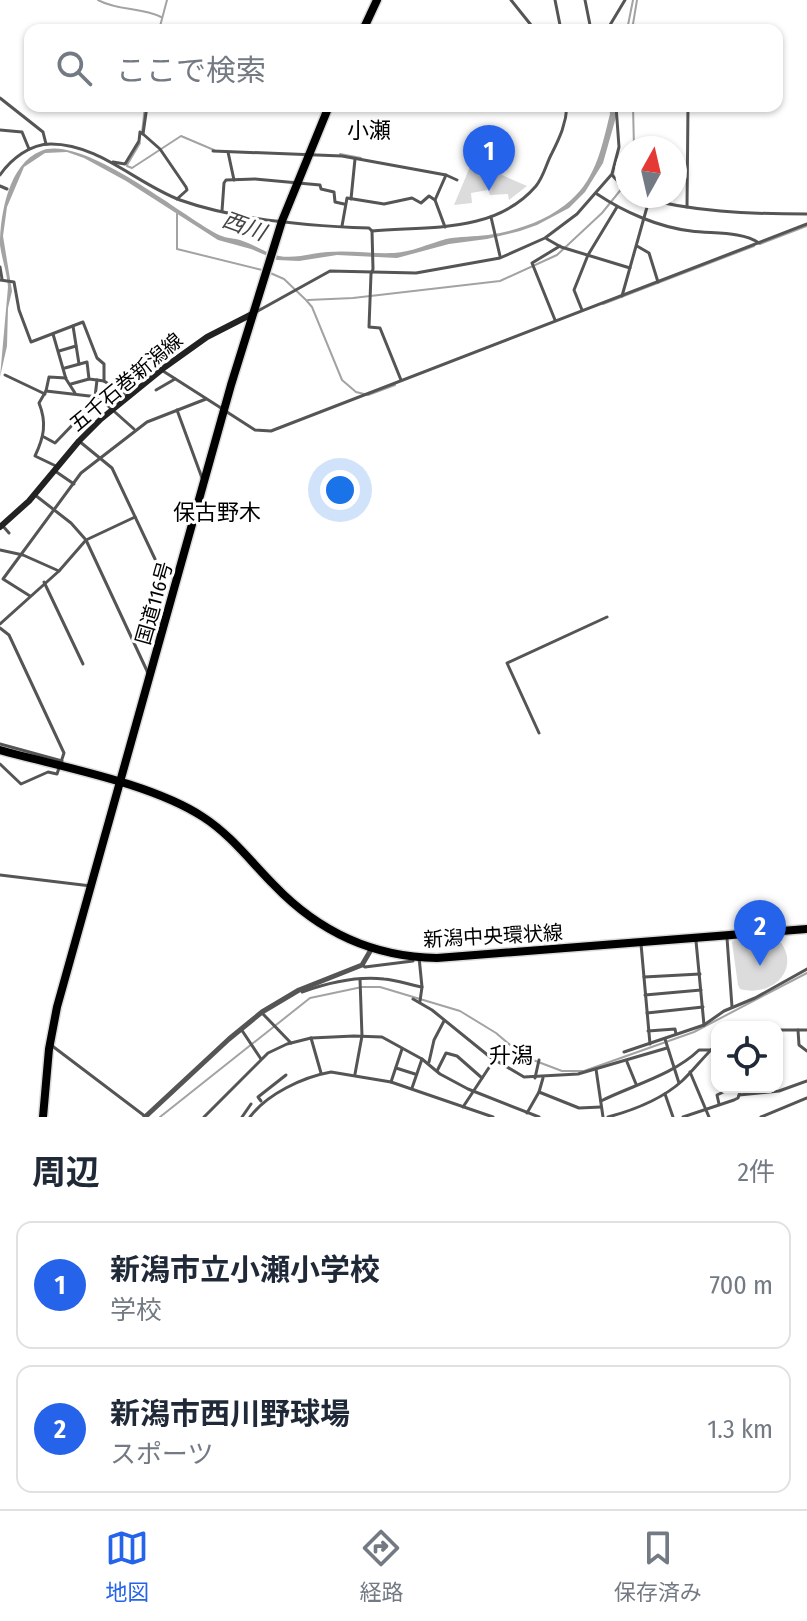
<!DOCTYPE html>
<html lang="ja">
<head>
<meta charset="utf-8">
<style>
	:root { --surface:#fff; --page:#f2f2f3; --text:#1f2937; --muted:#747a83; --line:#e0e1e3; --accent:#2563eb }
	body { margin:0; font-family:"Fira Sans Condensed","Noto Sans JP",sans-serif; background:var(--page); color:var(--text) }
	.controls { position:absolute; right:24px; bottom:24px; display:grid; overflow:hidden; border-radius:16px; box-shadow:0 2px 6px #0004 }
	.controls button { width:72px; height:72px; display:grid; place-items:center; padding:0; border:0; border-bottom:2px solid var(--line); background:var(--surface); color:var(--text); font:40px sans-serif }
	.compass { position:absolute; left:615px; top:136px; width:72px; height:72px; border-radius:50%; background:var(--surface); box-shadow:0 2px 6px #0004; rotate:8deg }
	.you { position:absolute; left:340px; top:490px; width:28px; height:28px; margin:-20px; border:6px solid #fff; border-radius:50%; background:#1a73e8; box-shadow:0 0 0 12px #1a73e833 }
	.badge { display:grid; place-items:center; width:52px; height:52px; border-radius:50%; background:var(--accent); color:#fff; font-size:26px; font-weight:700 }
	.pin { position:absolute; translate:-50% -66px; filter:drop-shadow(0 2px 4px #0008) }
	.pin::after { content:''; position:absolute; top:42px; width:28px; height:24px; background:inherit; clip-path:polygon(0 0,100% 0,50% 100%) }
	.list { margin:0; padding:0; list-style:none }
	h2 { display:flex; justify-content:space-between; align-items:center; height:104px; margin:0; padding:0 32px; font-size:34px }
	h2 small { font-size:26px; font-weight:400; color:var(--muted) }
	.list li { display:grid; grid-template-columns:52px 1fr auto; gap:24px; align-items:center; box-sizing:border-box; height:128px; margin:0 16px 16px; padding:0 16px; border:2px solid var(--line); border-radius:16px }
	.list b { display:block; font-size:30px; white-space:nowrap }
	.list p { margin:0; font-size:26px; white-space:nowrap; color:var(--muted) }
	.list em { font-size:26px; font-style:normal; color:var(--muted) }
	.icon { flex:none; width:44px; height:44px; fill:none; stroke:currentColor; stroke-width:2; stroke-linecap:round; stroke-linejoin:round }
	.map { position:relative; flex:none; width:807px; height:1117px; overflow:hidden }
	.search { position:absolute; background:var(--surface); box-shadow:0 2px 6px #0004; left:24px; right:24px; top:24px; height:88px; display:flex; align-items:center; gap:20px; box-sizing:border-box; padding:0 28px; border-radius:16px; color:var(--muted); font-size:30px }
	.sheet { height:392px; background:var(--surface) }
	nav { display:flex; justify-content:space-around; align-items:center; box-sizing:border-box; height:112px; border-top:2px solid var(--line); background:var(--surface); font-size:22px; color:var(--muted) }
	nav a { display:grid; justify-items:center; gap:4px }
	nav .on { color:var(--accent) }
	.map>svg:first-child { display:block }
	.green { fill:#dcdcdc }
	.water { fill:#a3a3a3 }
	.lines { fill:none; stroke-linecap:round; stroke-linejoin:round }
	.stream { stroke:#a3a3a3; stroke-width:2 }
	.primary-casing { stroke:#dbdbdb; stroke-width:11 }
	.trunk-casing { stroke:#dbdbdb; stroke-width:11 }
	.minor { stroke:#555; stroke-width:3 }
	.tertiary { stroke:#555; stroke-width:5 }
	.secondary { stroke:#222; stroke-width:6 }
	.primary { stroke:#000; stroke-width:8 }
	.trunk { stroke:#000; stroke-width:8 }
	.labels { text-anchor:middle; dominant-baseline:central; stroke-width:6; stroke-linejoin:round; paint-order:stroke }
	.street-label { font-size:20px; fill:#000; stroke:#fff }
	.neighbourhood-label { font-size:22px; fill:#000; stroke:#fff }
	.water-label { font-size:22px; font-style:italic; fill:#444; stroke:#fff }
</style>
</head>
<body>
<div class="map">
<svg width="807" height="1117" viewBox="0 0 807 1117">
	<rect width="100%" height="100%" fill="#fff"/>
	<!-- green -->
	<g class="green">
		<polygon points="472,162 527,186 509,200 508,194 490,195 488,190 471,193 472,203 454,205"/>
		<path d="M739,937L779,940C802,968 773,998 740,989L738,985L732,942Z"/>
	</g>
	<!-- water -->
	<path class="water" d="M609,106H615L616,117L603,163L585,192L569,208L537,225L520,231L487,239L449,244L397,258L337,255L299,261L277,260L251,249L218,240L126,181L84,158L67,152L45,153L24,167L7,207L3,236L12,291L8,308L7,346L0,377L8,287C7,272 2,260 0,245C0,214 9,163 41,151C82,134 178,213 217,234C224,238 232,238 240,240C253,244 266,253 279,256C296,259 311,253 327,252C350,250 372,254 394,253C412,252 428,244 446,239C460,236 474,237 488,235C517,231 549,220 571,200C597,177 602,145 610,114Z"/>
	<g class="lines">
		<!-- stream -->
		<g class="stream">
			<path d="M98,0C118,11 141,7 161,17"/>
			<polyline points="159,30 167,0"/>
			<polyline points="627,30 633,0"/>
			<polyline points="632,30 637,0"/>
			<polyline points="633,106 634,148"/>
			<polyline points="142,133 145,106"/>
			<polyline points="340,154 361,158"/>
			<polyline points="127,165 140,143"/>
			<polyline points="127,166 132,168 181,136 214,150"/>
			<polyline points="177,214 177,249 262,270"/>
			<polyline points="760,244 807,226"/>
			<polyline points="268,272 284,279 306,300 312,307 342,380 356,392 368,395 395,385"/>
			<polyline points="308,300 353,298 500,281 557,255 602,213 627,182"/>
			<polyline points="603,304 754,246"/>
			<polyline points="160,1117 310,998 362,987 380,987 460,1011 496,1033 522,1055 533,1060 562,1071 584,1071 694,1032 807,973"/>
		</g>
		<!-- primary casing -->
		<g class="primary-casing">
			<path id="primary" d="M0,750C61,767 151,783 203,817C231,835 251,862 274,885C318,931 373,957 437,958L807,929"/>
		</g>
		<!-- trunk casing -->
		<g class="trunk-casing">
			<g id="trunk">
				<polyline points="363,30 377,0"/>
				<polyline points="43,1117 49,1049 57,1007 231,385 282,221 329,106"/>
			</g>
		</g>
		<!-- minor -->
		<g class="minor">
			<polyline points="511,0 535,30"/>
			<polyline points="555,0 561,30"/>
			<polyline points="585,0 591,30"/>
			<polyline points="607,30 625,0"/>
			<polyline points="0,98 43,132 46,144"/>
			<polyline points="0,130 22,132 29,149"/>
			<polyline points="143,134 147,106"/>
			<polyline points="213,151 342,156 446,175 457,180"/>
			<polyline points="228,152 234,180"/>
			<polyline points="113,162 125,164 139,141 140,132 143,134 160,149 186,187 187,190 177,199"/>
			<path d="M0,175C11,159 30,144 51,144C99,144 137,184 180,200C236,220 309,226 369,228L372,231C427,226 495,234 536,186C544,176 546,164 552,153C560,137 566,124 567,106"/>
			<polyline points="612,175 627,191"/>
			<polyline points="0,186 7,189"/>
			<path d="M597,194C624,212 658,227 691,231C712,234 742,231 759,243"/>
			<path d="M636,196C690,212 750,214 807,214"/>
			<polyline points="351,199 355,159"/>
			<polyline points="687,207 688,106"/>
			<polyline points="222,211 224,183 226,180 255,179 320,185 321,189 334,192 335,202 344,204"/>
			<polyline points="491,217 500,256"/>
			<polyline points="342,226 347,198 384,204 412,198 421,203 429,196 435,200"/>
			<polyline points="445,227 435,200 446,175"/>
			<polyline points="372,231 373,269 371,274 369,327 380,328 401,380"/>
			<polyline points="547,239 561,247 630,268"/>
			<polyline points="637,246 649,253 658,282"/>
			<polyline points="0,267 2,279"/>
			<polyline points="0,280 14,282 19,310 31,342 83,322 97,358 104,364 104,381 127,396"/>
			<polyline points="622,296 649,200"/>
			<polyline points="582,310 574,290 588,255 617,207"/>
			<polyline points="256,312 330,271 416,273 500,258 545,238 577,214 612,174 619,147 616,106"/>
			<polyline points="555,320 532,263 560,246"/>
			<polyline points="73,326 79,364"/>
			<polyline points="53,334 66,379 75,393"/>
			<polyline points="59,351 76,346"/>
			<polyline points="65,368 87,362 89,379 97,380"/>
			<polyline points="163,371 221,408"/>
			<polyline points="5,375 45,394"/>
			<polyline points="71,384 89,379"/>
			<polyline points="156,390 175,379"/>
			<polyline points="46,391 98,397 134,429"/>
			<polyline points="95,397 97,380 104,381"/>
			<polyline points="177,410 202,478"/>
			<polyline points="227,412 255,430 271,431 807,224"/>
			<polyline points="44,437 55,443 82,415 104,402"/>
			<polyline points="79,441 112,468 155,559"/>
			<path d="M58,467L35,456C44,437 47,423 39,403L46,391L49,377L66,378"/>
			<polyline points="55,471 74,484"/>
			<polyline points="35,495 71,523 86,540 148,673"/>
			<polyline points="2,525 9,533"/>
			<polyline points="0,550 23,555 59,571"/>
			<polyline points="44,582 83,664"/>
			<polyline points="30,596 3,579 81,473 147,422 206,399"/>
			<polyline points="0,624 59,571 86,540 135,517"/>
			<polyline points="0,628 9,635 64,753 57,774 48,772 21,784 0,764"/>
			<polyline points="539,733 507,663 607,617"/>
			<polyline points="0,744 62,761"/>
			<polyline points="0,875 91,886"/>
			<polyline points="727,938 732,1007"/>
			<polyline points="696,941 704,1025"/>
			<polyline points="641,944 650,1044"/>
			<polyline points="419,957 422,987 420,1001"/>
			<polyline points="362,965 365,967 413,961"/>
			<polyline points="644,977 700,974"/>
			<path d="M302,992C327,983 358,976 384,979C397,980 410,985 422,987"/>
			<polyline points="645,995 701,990"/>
			<polyline points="413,999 432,1010 490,1057 524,1077 578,1074 667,1048"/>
			<polyline points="647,1013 703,1007"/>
			<polyline points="263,1014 291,1043"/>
			<polyline points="241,1029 261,1059"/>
			<polyline points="777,1030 807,1030"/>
			<polyline points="798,1030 799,1045 807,1051"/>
			<polyline points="648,1031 675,1029 676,1034"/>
			<polyline points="311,1038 321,1073"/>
			<polyline points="665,1039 679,1083"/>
			<polyline points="51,1045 146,1117"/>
			<polyline points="624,1052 704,1025 724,1011 755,998 807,969"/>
			<polyline points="429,1062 434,1040 444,1021"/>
			<polyline points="627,1062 636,1084"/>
			<polyline points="396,1068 415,1074"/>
			<polyline points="596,1069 603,1117"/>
			<polyline points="437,1071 446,1053 457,1056 482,1078"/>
			<polyline points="690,1072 709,1117"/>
			<polyline points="355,1074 362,1036 360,979"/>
			<polyline points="535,1078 539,1060"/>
			<polyline points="391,1082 402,1049"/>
			<polyline points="412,1088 422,1059"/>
			<polyline points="539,1092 579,1108 601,1107"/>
			<polyline points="665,1094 673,1117"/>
			<polyline points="739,1095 779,1091 807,1081"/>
			<polyline points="261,1101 258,1097 286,1075"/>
			<path d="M601,1101C633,1085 673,1075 699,1050H711"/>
			<polyline points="719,1104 717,1095 732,1088 741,1090"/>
			<polyline points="463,1107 494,1060"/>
			<polyline points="527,1113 539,1092 543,1078"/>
			<polyline points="204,1117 268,1053 287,1044 311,1038 354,1036 382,1037 422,1059 440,1074 468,1089 539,1117"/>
			<polyline points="242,1117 251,1104"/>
			<path d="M250,1117C267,1094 303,1077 331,1072L391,1082L493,1117"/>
			<path d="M608,1117C634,1110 661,1100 682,1081C694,1070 704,1056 717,1044"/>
			<polyline points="683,1117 734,1100 738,1098 742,1087"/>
			<polyline points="761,1117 807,1098"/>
		</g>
		<!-- tertiary -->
		<polyline class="tertiary" points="145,1117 229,1039 262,1012 299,990 362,965 372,948"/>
		<!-- secondary -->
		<polyline class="secondary" points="0,527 29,501 79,441 101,419 165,367 207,337 254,313"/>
		<!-- primary -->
		<use href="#primary" class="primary"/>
		<!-- trunk -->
		<use href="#trunk" class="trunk"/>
	</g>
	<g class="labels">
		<!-- street labels -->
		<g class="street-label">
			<text transform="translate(126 382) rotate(-40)">五千石巻新潟線</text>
			<text transform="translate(154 603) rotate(-74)">国道116号</text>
			<text transform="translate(493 936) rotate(-3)">新潟中央環状線</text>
		</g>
		<!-- neighbourhood labels -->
		<g class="neighbourhood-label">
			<text x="369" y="130">小瀬</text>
			<text x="217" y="512">保古野木</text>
			<text x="511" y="1055">升潟</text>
		</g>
		<!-- water labels -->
		<g class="water-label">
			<text transform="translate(244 226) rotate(20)">西川</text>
		</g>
	</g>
</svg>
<div class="controls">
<button><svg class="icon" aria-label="locate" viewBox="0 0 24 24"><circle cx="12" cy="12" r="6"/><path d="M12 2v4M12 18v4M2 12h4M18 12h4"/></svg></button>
</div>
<svg class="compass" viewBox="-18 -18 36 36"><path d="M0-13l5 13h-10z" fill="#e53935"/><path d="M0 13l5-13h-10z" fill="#747a83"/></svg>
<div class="you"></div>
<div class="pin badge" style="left:489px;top:191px">1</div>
<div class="pin badge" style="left:760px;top:966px">2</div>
<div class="search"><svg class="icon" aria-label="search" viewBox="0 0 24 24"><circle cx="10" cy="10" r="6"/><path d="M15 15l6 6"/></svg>ここで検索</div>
</div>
<section class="sheet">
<h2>周辺<small>2件</small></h2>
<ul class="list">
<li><span class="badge">1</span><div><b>新潟市立小瀬小学校</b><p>学校</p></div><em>700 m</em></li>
<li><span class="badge">2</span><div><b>新潟市西川野球場</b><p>スポーツ</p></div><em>1.3 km</em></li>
</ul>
</section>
<nav>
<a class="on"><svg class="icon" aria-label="map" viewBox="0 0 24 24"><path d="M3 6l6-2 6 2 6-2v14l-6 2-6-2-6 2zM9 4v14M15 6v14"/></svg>地図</a>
<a><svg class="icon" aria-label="directions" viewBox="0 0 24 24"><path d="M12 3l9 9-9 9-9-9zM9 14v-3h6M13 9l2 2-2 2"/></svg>経路</a>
<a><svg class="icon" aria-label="saved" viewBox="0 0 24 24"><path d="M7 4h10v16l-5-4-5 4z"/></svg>保存済み</a>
</nav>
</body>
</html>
